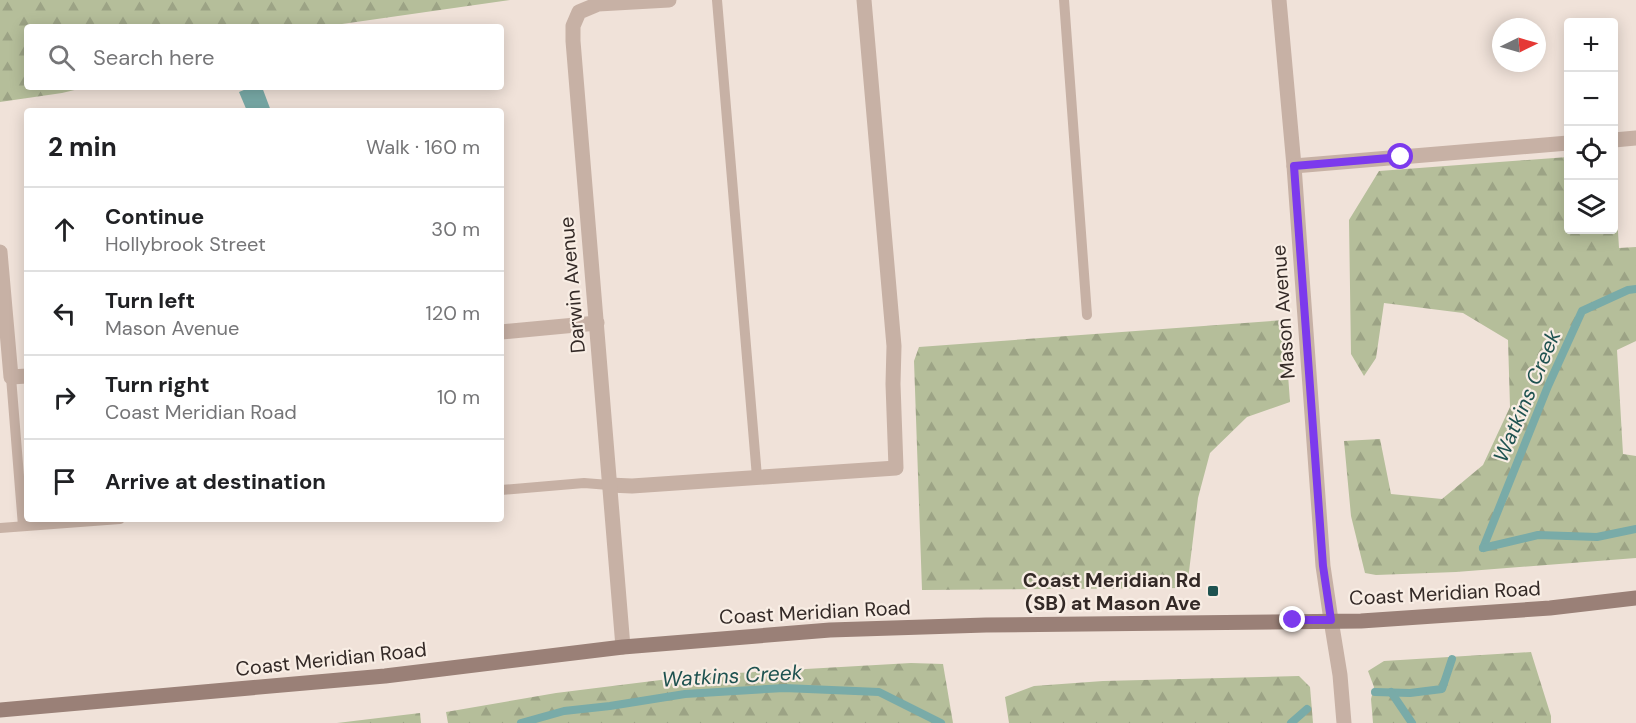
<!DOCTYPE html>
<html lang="en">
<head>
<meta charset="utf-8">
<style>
	:root { --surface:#fff; --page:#f2f2f2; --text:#202124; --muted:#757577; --line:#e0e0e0 }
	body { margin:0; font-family:"DM Sans",sans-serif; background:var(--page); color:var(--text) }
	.controls { position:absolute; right:18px; top:18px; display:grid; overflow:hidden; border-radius:6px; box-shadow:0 3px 15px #0003 }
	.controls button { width:54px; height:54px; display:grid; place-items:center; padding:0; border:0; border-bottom:2px solid var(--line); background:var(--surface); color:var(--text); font:30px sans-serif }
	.compass { position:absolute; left:1492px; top:18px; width:54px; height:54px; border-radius:50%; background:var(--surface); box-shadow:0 3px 15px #0003; rotate:85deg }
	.stop { position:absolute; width:18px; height:18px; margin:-14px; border:4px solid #7c3aed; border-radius:50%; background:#fff }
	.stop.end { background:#7c3aed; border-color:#fff; box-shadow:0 2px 6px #0008 }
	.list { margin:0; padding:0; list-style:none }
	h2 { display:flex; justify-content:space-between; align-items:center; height:78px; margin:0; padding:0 24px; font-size:26px }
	h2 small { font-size:20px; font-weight:400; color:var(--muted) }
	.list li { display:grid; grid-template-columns:39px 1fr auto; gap:18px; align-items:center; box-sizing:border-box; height:84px; padding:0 24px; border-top:2px solid var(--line) }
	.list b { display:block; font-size:22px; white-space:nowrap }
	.list p { margin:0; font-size:20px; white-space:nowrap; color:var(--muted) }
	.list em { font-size:20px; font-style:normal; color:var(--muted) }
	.icon { flex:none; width:33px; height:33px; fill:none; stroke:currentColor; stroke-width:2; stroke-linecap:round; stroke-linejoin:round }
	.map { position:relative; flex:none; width:1636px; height:723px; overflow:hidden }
	.search { position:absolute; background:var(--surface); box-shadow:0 3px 15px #0003; left:24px; top:24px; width:480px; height:66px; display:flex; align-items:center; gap:15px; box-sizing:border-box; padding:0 21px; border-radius:6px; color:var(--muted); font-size:22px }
	.panel { position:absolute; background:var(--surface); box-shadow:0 3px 15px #0003; left:24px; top:108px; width:480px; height:414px; border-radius:6px }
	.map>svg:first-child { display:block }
	.forest { fill:url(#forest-firs) }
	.water { fill:#79aba8 }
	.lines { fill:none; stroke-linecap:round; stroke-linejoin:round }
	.stream { stroke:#79aba8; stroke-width:8 }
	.service { stroke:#c7b1a5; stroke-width:10 }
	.minor { stroke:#c7b1a5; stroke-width:15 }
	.tertiary { stroke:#c7b1a5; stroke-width:15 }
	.secondary { stroke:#9a8077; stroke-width:15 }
	.route { stroke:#7c3aed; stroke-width:8 }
	.poi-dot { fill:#1e5250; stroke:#f8ede4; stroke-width:2 }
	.labels { text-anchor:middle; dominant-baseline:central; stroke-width:4.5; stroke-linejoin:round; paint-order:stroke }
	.street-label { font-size:20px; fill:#332926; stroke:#f8ede4 }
	.poi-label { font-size:20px; font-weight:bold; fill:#332926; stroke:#f8ede4; text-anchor:end }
	.water-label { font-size:21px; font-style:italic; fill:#1e5250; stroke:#f8ede4 }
</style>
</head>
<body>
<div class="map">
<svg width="1636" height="723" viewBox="0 0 1636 723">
	<defs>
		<pattern id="forest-firs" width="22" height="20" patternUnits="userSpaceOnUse" patternTransform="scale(1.5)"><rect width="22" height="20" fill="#b5be9a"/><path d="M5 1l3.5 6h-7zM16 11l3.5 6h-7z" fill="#9ca385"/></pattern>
	</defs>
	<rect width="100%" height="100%" fill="#f0e2d9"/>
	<!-- forest -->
	<g class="forest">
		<polygon points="0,0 510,0 321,27 27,27 27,87 87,87 62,93 0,102"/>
		<polygon points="1568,157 1568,230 1614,230 1614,167 1619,248 1636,247 1636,341 1617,350 1623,454 1636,456 1636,558 1456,572 1376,575 1365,573 1351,516 1344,441 1380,439 1391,494 1442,499 1483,465 1510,407 1508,340 1463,313 1384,303 1376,358 1364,376 1351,354 1349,220 1379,171"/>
		<polygon points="1284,320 1290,402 1247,417 1210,453 1198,498 1187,588 922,590 914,361 919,347"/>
		<polygon points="1531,652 1551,716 1551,723 1373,723 1371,699 1374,687 1368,671 1384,661"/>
		<polygon points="911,663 943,664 953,723 448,723 446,712 556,693 701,675"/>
		<polygon points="1299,676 1310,687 1313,723 1009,723 1005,697 1034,686 1103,681"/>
		<polygon points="420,713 421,723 337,723"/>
	</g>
	<!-- water -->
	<polygon class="water" points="251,87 262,87 271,111 247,111 239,92"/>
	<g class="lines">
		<!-- stream -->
		<g class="stream">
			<polyline points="1483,548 1548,386 1582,311 1628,290 1636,289"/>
			<polyline points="1483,548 1538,535 1597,537 1636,529"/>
			<polyline points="1375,692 1410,693 1442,689 1452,659"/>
			<polyline points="1391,692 1412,723"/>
			<polyline points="521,723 564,711 610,706 685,694 784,688 879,692 941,723"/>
			<polyline points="1291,723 1307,709"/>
		</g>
		<!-- service -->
		<g class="service">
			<polyline points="717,0 757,477"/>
			<polyline points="1064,0 1087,315"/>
			<polyline points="11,377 23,526"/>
			<polyline points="501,490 584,483 609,485"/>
			<polyline points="0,528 120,519"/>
		</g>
		<!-- minor -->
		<g class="minor">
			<polyline points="1279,0 1294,166 1323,566 1331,620"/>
			<polyline points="1614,140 1636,138"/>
			<polyline points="1294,166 1568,143"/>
			<polyline points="0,252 11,377 27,376"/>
			<polyline points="501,332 597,323"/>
			<polyline points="609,485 632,486 896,468 893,384 894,346 864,0"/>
			<polyline points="623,647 573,41 573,26 579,12 598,4 669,0"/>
		</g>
		<!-- tertiary -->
		<polyline class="tertiary" points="1331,620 1340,675 1344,723"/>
		<!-- secondary -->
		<polyline class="secondary" points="0,710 385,676 623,647 830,630 986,625 1361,621 1550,608 1636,598"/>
	</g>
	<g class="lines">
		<!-- route -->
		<polyline class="route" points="1293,620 1331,620 1323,566 1294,166 1401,157"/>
	</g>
	<!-- markers -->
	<rect class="poi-dot" x="1207" y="585" width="12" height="12" rx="3"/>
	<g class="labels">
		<!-- street labels -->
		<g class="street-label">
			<text transform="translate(572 285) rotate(-95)">Darwin Avenue</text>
			<text transform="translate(1283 312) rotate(-94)">Mason Avenue</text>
			<text transform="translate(1445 593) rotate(-3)">Coast Meridian Road</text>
			<text transform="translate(815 612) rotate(-3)">Coast Meridian Road</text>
			<text transform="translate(331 659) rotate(-6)">Coast Meridian Road</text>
		</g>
		<!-- poi labels -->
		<g class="poi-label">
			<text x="1201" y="580">Coast Meridian Rd<tspan x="1201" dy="23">(SB) at Mason Ave</tspan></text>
		</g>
		<!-- water labels -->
		<g class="water-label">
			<text transform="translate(1527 396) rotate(-67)">Watkins Creek</text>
			<text transform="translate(732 676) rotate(-3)">Watkins Creek</text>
		</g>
	</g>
</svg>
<div class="controls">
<button>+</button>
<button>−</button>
<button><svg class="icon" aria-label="locate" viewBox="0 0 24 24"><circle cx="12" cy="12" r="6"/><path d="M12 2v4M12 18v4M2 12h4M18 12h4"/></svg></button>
<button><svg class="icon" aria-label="layers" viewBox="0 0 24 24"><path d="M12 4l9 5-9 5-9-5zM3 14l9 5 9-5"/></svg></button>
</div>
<svg class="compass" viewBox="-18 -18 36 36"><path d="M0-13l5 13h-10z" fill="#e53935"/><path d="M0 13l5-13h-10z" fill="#757577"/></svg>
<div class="stop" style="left:1401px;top:157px"></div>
<div class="stop end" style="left:1293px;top:620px"></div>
<div class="search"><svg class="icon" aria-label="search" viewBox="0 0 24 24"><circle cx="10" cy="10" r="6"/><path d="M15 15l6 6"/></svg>Search here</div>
<section class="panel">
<h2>2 min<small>Walk · 160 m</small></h2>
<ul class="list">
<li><svg class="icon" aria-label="ahead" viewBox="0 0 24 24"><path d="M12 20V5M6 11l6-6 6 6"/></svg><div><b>Continue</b><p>Hollybrook Street</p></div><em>30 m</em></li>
<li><svg class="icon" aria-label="left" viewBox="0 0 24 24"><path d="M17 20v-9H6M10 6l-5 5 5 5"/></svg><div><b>Turn left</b><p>Mason Avenue</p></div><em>120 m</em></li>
<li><svg class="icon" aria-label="right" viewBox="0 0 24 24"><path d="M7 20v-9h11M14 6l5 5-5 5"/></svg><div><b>Turn right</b><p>Coast Meridian Road</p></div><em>10 m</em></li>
<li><svg class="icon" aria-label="arrive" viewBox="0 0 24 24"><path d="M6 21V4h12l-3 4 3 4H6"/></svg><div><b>Arrive at destination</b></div></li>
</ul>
</section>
</div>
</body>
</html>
